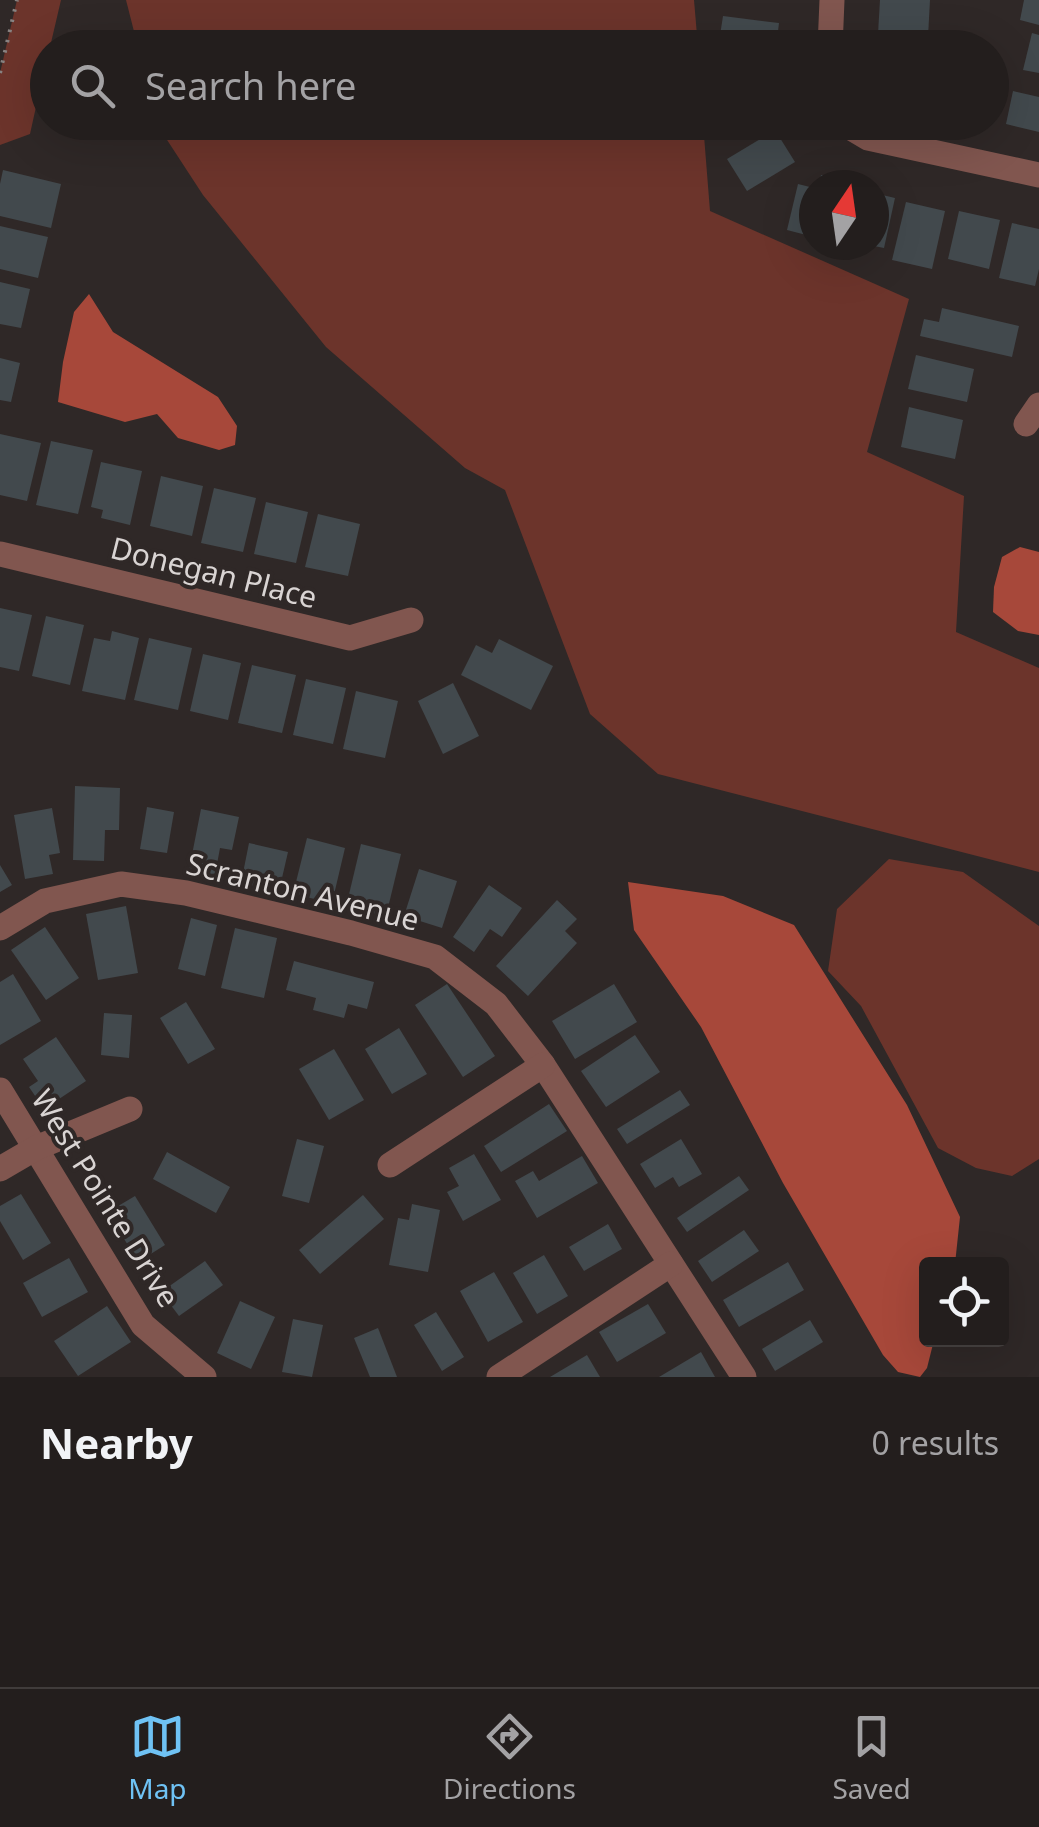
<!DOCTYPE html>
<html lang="en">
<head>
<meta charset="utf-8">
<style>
	:root { --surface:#231e1d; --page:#2f2b2a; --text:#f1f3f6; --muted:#a3a2a4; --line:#403c3b; --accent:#6fc2f4 }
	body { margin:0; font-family:"Noto Sans",sans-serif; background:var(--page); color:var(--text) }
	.controls { position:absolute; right:30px; bottom:30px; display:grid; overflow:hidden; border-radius:10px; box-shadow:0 10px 40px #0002 }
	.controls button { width:90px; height:90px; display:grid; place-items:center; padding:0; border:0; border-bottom:2px solid var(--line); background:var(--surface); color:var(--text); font:50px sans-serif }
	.compass { position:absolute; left:799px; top:170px; width:90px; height:90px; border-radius:50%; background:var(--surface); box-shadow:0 10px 40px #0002; rotate:13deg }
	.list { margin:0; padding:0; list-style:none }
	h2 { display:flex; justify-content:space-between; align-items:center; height:130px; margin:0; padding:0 40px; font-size:42px }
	h2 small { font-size:32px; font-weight:400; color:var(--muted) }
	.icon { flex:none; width:55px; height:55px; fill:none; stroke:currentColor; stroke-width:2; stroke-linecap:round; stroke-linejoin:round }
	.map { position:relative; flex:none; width:1039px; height:1377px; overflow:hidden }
	.search { position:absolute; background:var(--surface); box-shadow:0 10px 40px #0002; left:30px; right:30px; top:30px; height:110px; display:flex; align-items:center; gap:25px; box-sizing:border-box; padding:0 35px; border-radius:55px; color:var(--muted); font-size:38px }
	.sheet { height:310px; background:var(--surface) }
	nav { display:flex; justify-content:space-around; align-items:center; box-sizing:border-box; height:140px; border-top:2px solid var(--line); background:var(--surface); font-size:28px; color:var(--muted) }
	nav a { display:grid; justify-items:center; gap:5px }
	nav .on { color:var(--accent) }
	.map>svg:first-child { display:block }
	.green { fill:#6c342b }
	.water { fill:#a7483a }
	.building { fill:#42494d }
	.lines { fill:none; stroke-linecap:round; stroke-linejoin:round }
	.path { stroke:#888281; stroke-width:4; stroke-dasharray:2.5 8; stroke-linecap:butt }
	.minor { stroke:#81564f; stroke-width:25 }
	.labels { text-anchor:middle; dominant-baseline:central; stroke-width:8; stroke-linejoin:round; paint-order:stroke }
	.street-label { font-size:30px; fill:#d9d4d3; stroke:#2f2827 }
</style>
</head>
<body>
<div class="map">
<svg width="1039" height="1377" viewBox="0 0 1039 1377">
	<rect width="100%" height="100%" fill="#2f2827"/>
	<!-- green -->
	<g class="green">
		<polygon points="17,0 61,0 50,47 48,48 47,57 30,134 0,145 0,73"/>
		<polygon points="126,0 694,0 698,47 138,47"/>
		<polygon points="156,123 703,123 710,211 909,299 867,452 964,496 956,632 1039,668 1039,872 658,774 590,714 505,490 465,468 326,347 203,195"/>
		<polygon points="889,859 963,872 1039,926 1039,1159 1012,1176 976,1168 938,1148 861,1006 828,971 837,909"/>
	</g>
	<!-- water -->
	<g class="water">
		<polygon points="89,294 113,332 218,397 237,426 235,445 219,450 178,438 157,414 125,422 58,402 63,362 74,312"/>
		<polygon points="1020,547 1039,552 1039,635 1018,631 993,612 994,587 1002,557"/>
		<polygon points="628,882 723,896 794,925 907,1105 960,1217 955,1264 926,1264 926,1340 934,1340 927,1368 920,1377 898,1372 883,1355 783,1183 701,1027 634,930"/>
	</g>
	<!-- building -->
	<g class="building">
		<polygon points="880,0 930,0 928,37 878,34"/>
		<polygon points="1024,0 1039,0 1039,25 1020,20"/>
		<polygon points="723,16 779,23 776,48 718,48"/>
		<polygon points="1032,33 1039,35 1039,73 1023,70"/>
		<polygon points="1013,91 1039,97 1039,132 1006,124"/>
		<polygon points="775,130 795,162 747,191 727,159"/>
		<polygon points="3,170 61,184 51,228 0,216 0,184"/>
		<polygon points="821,175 840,179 839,185 819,185"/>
		<polygon points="798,184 814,188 814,237 787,230"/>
		<polygon points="874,193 895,198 884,248 874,246"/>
		<polygon points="906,202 945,211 932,269 892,260"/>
		<polygon points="959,211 1000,220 989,269 948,259"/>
		<polygon points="1012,223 1039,229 1039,269 1035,286 999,278"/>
		<polygon points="0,226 48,237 38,278 0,269"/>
		<polygon points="0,282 30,289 21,328 0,324"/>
		<polygon points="942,308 1019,326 1012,357 920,336 924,319 939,322"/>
		<polygon points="916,355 974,369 967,402 908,389"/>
		<polygon points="0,358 20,363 11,402 0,400"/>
		<polygon points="909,407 963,420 955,459 901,447"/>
		<polygon points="0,434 41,443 27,501 0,495"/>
		<polygon points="51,441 93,450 78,514 36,505"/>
		<polygon points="101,462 142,471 130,525 101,518 103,510 91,507"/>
		<polygon points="161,476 203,486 192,536 150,526"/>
		<polygon points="214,488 256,498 243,552 201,543"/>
		<polygon points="266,502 308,512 296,563 254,554"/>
		<polygon points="318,514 360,524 348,576 305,567"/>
		<polygon points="0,608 32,615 19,671 0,667"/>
		<polygon points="46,616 84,625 70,685 32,676"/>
		<polygon points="112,631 139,638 125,700 82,691 94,638 110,641"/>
		<polygon points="149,638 192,648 178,710 134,700"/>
		<polygon points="499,639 553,666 531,710 461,675 476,645 492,653"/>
		<polygon points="203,654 241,663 228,720 190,711"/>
		<polygon points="252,665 296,675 282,733 238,723"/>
		<polygon points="306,679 346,688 333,744 293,735"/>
		<polygon points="453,683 479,736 443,754 418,701"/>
		<polygon points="356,691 398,701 385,758 343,749"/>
		<polygon points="75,786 120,788 119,830 105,830 104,861 73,860"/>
		<polygon points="147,807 174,812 167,853 140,849"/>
		<polygon points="52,808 60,853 49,855 53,874 25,879 14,815"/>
		<polygon points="201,809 239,817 232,850 220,848 215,875 189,870"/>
		<polygon points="307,838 345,848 332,903 293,894"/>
		<polygon points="249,843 288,852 279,891 241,883"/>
		<polygon points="361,844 401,854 386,916 346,907"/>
		<polygon points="0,865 12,885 0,892"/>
		<polygon points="419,869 457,881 442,928 404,916"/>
		<polygon points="489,885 522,908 502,937 490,929 474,952 453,937"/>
		<polygon points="557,900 577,919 565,931 577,943 528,996 496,966"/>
		<polygon points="126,906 138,973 98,980 86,914"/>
		<polygon points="191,918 217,925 205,976 178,969"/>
		<polygon points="45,927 79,978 46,1000 11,950"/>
		<polygon points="235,928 277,938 264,998 221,988"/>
		<polygon points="294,961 374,982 367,1009 348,1004 344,1018 313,1010 316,998 286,990"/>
		<polygon points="13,974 41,1021 0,1045 0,982"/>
		<polygon points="447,984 495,1056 463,1077 415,1005"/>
		<polygon points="614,984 637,1022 575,1059 552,1021"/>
		<polygon points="186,1002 215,1049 188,1064 160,1018"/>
		<polygon points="104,1013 132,1015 129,1058 101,1055"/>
		<polygon points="399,1028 427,1074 392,1094 365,1049"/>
		<polygon points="635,1035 660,1072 606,1107 581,1071"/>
		<polygon points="56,1037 86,1081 44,1109 29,1087 38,1081 23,1059"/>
		<polygon points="334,1049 364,1100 329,1120 299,1069"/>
		<polygon points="680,1090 690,1105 627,1144 617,1129"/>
		<polygon points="549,1104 567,1131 501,1172 484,1146"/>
		<polygon points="297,1139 324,1146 309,1203 282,1196"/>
		<polygon points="681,1139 702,1174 679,1187 673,1177 655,1188 640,1164"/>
		<polygon points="167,1152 230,1187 216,1213 153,1179"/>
		<polygon points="474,1154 501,1200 463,1221 447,1192 459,1186 449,1168"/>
		<polygon points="582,1156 598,1183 537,1218 515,1181 533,1171 539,1181"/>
		<polygon points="739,1176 749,1190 687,1232 677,1218"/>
		<polygon points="21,1194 51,1243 23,1260 0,1221 0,1206"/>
		<polygon points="363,1195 384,1219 320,1274 299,1250"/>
		<polygon points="135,1196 165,1245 138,1262 108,1212"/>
		<polygon points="412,1204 440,1210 428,1272 389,1265 398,1218 409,1220"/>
		<polygon points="608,1224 622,1249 584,1271 569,1247"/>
		<polygon points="744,1230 759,1251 712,1282 698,1261"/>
		<polygon points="544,1255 568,1296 537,1314 513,1273"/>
		<polygon points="69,1258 88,1292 42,1317 23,1283"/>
		<polygon points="205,1261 223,1285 179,1316 161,1292"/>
		<polygon points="788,1262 804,1290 739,1327 723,1300"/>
		<polygon points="494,1272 523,1322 488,1342 460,1291"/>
		<polygon points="240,1301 275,1317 251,1369 217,1353"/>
		<polygon points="648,1304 666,1333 617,1362 599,1332"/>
		<polygon points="107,1306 131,1342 78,1376 54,1341"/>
		<polygon points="436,1312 464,1357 442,1371 414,1325"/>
		<polygon points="293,1319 323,1325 312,1377 282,1372"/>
		<polygon points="810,1320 823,1342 775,1371 762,1349"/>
		<polygon points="378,1328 397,1377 370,1377 354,1338"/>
		<polygon points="701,1352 715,1377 659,1377"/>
		<polygon points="587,1355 600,1377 550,1377"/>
	</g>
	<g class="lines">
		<!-- path -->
		<polyline class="path" points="0,73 17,0"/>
		<!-- minor -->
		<g class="minor">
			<polyline points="830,48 832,0"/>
			<polyline points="841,122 868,138 1039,175"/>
			<polyline points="1026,424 1039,405"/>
			<polyline points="0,554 350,638 411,620"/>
			<polyline points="0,928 45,901 121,884 186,893 351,933 435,957 496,1004 543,1065 744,1377"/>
			<polyline points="0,1090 143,1325 204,1377"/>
			<polyline points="390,1165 543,1065"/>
			<polyline points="0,1169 36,1148 130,1109"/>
			<polyline points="499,1377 671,1264"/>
		</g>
	</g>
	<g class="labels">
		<!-- street labels -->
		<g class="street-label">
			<text transform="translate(214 572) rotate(14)">Donegan Place</text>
			<text transform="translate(303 891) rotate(14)">Scranton Avenue</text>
			<text transform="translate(106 1198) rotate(58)">West Pointe Drive</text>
		</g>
	</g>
</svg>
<div class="controls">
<button><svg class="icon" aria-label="locate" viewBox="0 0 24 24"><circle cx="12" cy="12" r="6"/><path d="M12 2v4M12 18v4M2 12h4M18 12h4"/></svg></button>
</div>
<svg class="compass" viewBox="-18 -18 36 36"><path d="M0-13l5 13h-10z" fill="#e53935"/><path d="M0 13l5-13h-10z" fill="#a3a2a4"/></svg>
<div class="search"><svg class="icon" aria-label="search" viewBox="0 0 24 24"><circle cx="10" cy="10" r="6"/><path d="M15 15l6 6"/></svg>Search here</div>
</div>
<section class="sheet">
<h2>Nearby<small>0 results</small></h2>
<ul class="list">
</ul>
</section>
<nav>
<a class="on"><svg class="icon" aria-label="map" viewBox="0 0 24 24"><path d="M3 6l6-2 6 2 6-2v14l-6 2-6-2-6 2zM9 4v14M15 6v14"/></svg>Map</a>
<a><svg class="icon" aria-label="directions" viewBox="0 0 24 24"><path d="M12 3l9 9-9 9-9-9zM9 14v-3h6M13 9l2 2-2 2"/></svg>Directions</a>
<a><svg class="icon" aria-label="saved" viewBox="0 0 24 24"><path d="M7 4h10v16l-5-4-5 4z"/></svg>Saved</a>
</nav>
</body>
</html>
